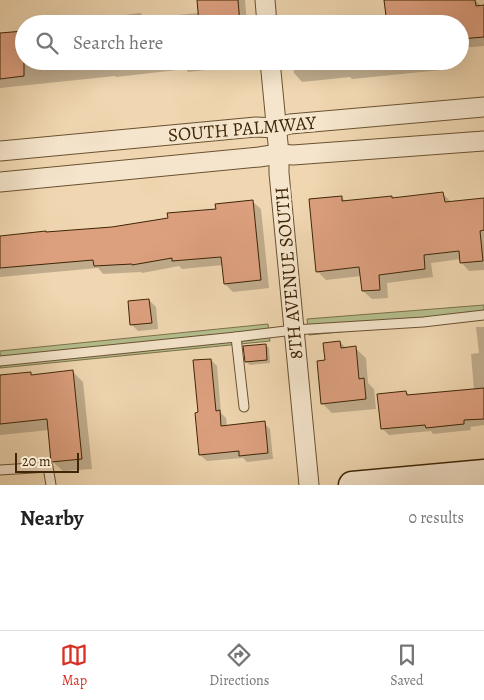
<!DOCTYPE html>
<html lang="en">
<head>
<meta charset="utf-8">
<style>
	:root { --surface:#fff; --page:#f6f6f6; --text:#222; --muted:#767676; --line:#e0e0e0; --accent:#d93025 }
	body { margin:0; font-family:Alegreya,serif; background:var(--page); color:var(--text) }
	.scale { position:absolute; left:15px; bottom:12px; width:64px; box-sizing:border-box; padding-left:5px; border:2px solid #3e2606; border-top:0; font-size:14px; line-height:18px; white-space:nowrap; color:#3e2606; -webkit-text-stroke:4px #f5e5cc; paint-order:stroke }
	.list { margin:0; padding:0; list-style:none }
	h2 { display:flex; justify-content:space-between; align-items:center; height:65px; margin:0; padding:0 20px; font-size:21px }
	h2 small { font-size:16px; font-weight:400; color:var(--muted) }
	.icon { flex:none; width:28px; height:28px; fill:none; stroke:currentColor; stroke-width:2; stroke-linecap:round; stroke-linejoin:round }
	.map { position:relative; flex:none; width:484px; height:485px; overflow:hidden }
	.search { position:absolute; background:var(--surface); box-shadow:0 5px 20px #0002; left:15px; right:15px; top:15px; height:55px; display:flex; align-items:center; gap:12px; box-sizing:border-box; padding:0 18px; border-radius:28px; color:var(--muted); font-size:19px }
	.sheet { height:145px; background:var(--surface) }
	nav { display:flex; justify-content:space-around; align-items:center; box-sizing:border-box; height:70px; border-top:1px solid var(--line); background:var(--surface); font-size:14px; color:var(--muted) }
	nav a { display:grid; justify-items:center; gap:2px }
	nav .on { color:var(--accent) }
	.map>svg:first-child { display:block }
	.green { fill:#b6bf8f; stroke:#7a724a }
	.shadow { fill:#0003 }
	.building { fill:#dda07f; stroke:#3e2606 }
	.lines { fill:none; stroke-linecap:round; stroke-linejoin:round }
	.lane-casing { stroke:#6a5231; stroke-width:11 }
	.street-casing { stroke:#6a5231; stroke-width:21 }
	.secondary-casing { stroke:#3e2606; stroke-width:29 }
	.lane { stroke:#f5e5cc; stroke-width:9 }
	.street { stroke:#f5e5cc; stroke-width:19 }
	.secondary { stroke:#f5e5cc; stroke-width:26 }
	.labels { text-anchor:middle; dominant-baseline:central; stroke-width:5; stroke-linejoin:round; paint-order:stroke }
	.street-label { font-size:19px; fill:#3e2606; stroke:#f5e5cc }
</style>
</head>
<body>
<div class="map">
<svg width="484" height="485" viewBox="0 0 484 485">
	<rect width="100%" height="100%" fill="#f0d7b1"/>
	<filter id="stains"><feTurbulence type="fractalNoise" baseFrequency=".004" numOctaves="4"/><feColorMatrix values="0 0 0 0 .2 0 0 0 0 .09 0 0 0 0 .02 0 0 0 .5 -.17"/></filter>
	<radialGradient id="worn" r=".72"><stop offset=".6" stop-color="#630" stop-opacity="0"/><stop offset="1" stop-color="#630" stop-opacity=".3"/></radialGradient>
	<!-- green -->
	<g class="green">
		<polygon points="484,305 484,318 309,335 307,319"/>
		<polygon points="268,324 270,341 0,368 0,351"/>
	</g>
	<!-- shadow -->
	<g class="shadow">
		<polygon points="198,0 245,0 247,24 117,24 116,16 140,13 146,18 199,13"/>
		<polygon points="395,0 475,0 482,7 484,6 484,46 460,48 460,24"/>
		<polygon points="0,34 24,61 250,61 251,65 188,72 186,69 116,77 115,76 0,88"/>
		<polygon points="292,61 440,61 441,70 352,79 350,77 302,82 294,73"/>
		<polygon points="443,194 452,203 484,200 484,270 469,271 461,262 461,259 431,263 433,277 387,283 388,298 372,299 363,291 361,276 326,280 317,271 341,197 346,202 393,199"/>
		<polygon points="252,201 261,209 269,288 233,292 225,284 223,265 182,269 179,266 142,273 141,272 103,274 98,268 0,277 0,237 112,229 217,210"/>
		<polygon points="149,300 156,307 158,329 138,331 131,324"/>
		<polygon points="476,327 484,327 484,425 470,427 471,430 433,434 431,431 389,435 382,428 406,392 410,396 474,390 471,354 479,353"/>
		<polygon points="340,342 346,348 355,348 366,358 368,383 374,389 376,409 332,413 322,403 326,361"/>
		<polygon points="266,345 269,348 270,363 250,365 246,362"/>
		<polygon points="211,360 217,366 221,413 226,418 227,426 264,423 270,429 273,459 247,462 243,458 207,461 200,455 200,413"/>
		<polygon points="73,372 83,382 92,469 63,471 52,461 49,430 0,435 0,376 30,373 33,376"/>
	</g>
	<!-- building -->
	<g class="building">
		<polygon points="197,0 238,0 240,24 199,24"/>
		<polygon points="384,0 475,0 476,6 484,5 484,37 460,39 460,24 387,24"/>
		<polygon points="24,31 24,76 0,79 0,33"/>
		<polygon points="443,192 445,202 484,198 484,230 480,231 483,261 460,263 459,251 424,255 425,269 379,275 380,290 362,291 359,267 316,272 309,199 342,196 342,201 392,196 392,198"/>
		<polygon points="253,200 261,280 224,284 221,257 172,261 172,258 132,265 132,264 94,266 93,260 0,268 0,236 46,231 46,232 112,227 168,218 167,213 216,209 215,204"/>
		<polygon points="149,299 152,323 130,325 128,301"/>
		<polygon points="340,341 341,348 356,346 359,379 364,378 366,399 321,404 317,361 325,360 323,343"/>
		<polygon points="266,344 267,360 245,362 243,346"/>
		<polygon points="211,359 216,411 220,410 221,426 265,421 268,453 239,456 239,451 199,455 195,413 198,412 193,360"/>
		<polygon points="73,370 82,459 51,462 47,419 0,424 0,375 31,372 31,375"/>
		<polygon points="484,388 484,419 464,420 464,424 426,428 425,425 381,429 377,394 406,391 407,395"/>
	</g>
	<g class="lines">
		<!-- lane casing -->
		<g class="lane-casing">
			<g id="lane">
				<polyline points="0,361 236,337"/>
				<polyline points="244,407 236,337 294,330 423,322 484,315"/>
				<polyline points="0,470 48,467 51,485"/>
			</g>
		</g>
		<!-- street casing -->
		<g class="street-casing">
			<g id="street">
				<polyline points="265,0 267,24"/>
				<polyline points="270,61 279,154 279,173 309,485"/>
				<polyline points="0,151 256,127 276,128 290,124 484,107"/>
				<polyline points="0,182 259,157 279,154 293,155 484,141"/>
			</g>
		</g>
		<!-- secondary casing -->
		<g class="secondary-casing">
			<polyline id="secondary" points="352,485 484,473"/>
		</g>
		<!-- lane -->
		<use href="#lane" class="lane"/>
		<!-- street -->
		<use href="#street" class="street"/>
		<!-- secondary -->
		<use href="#secondary" class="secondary"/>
	</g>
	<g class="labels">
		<!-- street labels -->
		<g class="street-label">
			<text transform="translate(242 129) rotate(-5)">SOUTH PALMWAY</text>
			<text transform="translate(289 273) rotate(-95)">8TH AVENUE SOUTH</text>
		</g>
	</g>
	<rect width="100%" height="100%" filter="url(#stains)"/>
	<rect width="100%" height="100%" fill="url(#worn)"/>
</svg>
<div class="scale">20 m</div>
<div class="search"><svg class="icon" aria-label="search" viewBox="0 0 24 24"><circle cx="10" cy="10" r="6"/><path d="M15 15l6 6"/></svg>Search here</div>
</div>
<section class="sheet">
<h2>Nearby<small>0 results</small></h2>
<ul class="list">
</ul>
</section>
<nav>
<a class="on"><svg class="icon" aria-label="map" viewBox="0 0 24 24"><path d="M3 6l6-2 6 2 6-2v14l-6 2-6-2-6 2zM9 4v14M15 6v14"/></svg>Map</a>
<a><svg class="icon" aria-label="directions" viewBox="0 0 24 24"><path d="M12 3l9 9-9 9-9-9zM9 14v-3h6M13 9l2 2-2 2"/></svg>Directions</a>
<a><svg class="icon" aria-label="saved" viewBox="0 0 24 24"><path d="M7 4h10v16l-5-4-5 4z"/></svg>Saved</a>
</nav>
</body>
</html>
